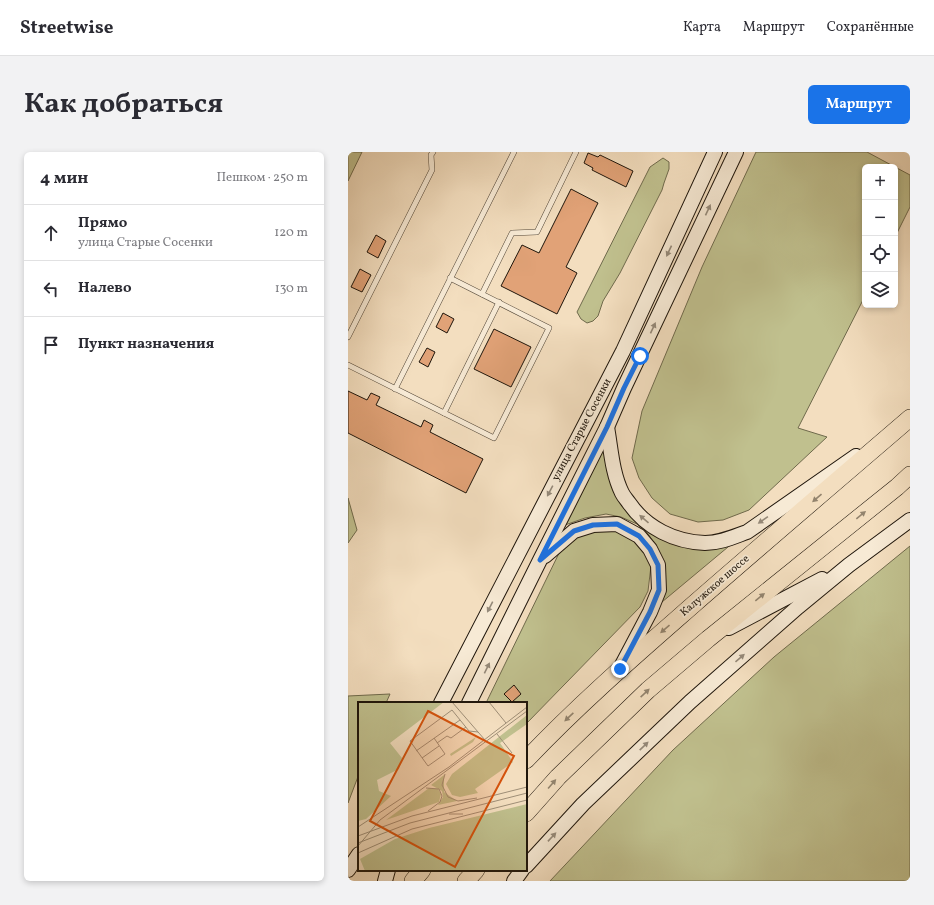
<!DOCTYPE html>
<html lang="ru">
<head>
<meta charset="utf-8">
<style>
	:root { --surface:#fff; --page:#f2f2f3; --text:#2b2b33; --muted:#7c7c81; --line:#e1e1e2; --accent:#1a73e8 }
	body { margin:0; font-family:Vollkorn,serif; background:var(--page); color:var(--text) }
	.controls { position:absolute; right:12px; top:12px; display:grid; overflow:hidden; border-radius:6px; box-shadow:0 2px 6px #0003 }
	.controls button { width:36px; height:36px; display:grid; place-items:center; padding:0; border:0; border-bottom:1px solid var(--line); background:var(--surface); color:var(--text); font:20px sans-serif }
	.stop { position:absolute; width:12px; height:12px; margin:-9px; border:3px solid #1a73e8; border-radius:50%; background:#fff }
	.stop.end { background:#1a73e8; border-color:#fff; box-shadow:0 1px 4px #0008 }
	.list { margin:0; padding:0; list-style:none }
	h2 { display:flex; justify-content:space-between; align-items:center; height:52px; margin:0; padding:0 16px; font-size:17px }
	h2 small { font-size:13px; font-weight:400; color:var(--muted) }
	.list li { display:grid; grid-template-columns:26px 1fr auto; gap:12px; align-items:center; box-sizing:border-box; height:56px; padding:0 16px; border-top:1px solid var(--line) }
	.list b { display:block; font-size:15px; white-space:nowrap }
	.list p { margin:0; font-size:13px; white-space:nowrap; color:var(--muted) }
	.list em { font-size:13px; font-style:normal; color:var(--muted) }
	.icon { flex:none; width:22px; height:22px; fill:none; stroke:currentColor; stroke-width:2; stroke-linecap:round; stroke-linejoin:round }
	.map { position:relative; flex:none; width:562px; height:729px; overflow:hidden; border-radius:6px }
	header { display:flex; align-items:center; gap:24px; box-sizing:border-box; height:56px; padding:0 20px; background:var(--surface); border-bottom:1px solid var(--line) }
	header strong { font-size:19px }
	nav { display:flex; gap:22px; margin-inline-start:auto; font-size:14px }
	.intro { display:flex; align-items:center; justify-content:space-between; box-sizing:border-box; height:96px; padding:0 24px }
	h1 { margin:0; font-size:28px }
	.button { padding:10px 18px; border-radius:6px; background:var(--accent); color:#fff; font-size:14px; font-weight:700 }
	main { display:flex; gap:24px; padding:0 24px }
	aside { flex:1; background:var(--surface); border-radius:6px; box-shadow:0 2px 6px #0003 }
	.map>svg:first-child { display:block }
	.green { fill:#c0c08e; stroke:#6f6a4c }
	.building { fill:#e1a277; stroke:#1e150b }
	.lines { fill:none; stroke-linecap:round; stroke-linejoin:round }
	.service-casing { stroke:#534738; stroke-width:6 }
	.secondary-casing { stroke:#1e150b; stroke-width:16 }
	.trunk-casing { stroke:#1e150b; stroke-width:18 }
	.service { stroke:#f7ead5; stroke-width:5 }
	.secondary { stroke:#f7ead5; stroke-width:14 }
	.trunk { stroke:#f3debf; stroke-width:17 }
	.oneway { fill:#958a7a }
	.oneway2 { fill:#93846e }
	.route { stroke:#1a73e8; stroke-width:5 }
	.labels { text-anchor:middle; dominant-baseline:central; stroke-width:3.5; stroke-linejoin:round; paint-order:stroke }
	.street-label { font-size:11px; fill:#1e150b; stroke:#f7ead5 }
	.inset-road { fill:none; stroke:#9e8e77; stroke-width:1 }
	.view { fill:#d4520c; fill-opacity:0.15; stroke:#d4520c; stroke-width:2 }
	.inset-edge { fill:none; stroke:#1e150b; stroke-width:2 }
</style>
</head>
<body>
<header>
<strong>Streetwise</strong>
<nav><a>Карта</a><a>Маршрут</a><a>Сохранённые</a></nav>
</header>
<div class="intro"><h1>Как добраться</h1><a class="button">Маршрут</a></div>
<main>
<aside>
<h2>4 мин<small>Пешком · 250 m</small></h2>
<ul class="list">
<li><svg class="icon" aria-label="ahead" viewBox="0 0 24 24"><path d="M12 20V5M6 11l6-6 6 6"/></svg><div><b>Прямо</b><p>улица Старые Сосенки</p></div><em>120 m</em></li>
<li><svg class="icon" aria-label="left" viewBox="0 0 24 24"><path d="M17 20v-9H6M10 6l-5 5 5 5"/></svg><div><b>Налево</b></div><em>130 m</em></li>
<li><svg class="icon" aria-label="arrive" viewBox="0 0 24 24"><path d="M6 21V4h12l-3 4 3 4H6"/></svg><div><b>Пункт назначения</b></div></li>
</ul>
</aside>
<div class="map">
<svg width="562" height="729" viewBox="0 0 562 729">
	<rect width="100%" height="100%" fill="#f3debf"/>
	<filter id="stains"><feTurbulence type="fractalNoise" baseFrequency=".005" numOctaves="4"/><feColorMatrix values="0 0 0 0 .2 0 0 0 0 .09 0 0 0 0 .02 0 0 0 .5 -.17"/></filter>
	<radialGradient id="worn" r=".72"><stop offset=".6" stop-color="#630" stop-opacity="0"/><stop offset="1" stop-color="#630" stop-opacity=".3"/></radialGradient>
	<!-- green -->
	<g class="green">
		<polygon points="0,0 14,0 0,29"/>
		<polygon points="408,0 519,0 547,15 517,15 517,144 450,276 479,285 401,358 375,368 350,370 322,362 304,346 291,326 284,306 294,259 354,115"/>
		<polygon points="315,6 321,10 321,17 316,31 314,38 272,121 255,149 250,164 245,169 239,171 233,167 229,160 302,15"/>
		<polygon points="547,15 562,23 562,55 547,85"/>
		<polygon points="258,288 270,339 326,389 392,385 308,455 315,416 312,402 301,383 289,372 273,365 258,362 237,366 217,373"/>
		<polygon points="0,346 9,378 0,391"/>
		<polygon points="265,375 294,393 303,414 300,439 292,455 178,572 178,551 138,551 214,395 229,382"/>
		<polygon points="562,394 562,729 202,729 325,598 426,505"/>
		<polygon points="42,542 38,551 11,551 11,622 0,651 0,544"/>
	</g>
	<!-- building -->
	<g class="building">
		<polygon points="240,1 250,5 252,3 285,19 278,35 244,18 245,16 236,11"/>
		<polygon points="223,37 250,51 218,115 229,121 209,162 153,134 174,93 191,101"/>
		<polygon points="28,83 38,89 30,106 19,100"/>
		<polygon points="12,117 23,123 14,140 3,135"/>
		<polygon points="95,161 106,167 99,181 88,175"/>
		<polygon points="146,177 183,195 163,235 126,217"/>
		<polygon points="79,196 87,200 80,215 71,210"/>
		<polygon points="0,239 19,248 23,241 32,245 28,253 73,275 76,268 85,273 82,280 135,307 118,341 0,281"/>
		<polygon points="166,533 173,542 164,550 156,542"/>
	</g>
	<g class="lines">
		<!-- service casing -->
		<g class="service-casing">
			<g id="service">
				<polyline points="134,142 164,81 189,80 228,0"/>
				<polyline points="0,185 84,18 83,3 85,0"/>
				<polyline points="0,213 146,286 201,176 102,126"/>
				<polyline points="47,237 166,0"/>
				<polyline points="96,261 151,150"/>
			</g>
		</g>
		<!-- secondary casing -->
		<g class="secondary-casing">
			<g id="secondary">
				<path d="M259,275C263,297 264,321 274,341C276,345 279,348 281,351C298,376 327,390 357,391C372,391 385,385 399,380L508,304"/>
				<polyline points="197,404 226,379 245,373 269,372 291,384 302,397 310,413 311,438 302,460 274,513"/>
				<polyline points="381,476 474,427"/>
				<polyline points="93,551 275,199 367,0"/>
				<polyline points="121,551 192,408 259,275 276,236 388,0"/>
				<polyline points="178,714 235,652 342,550 450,455 501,413 562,368"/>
				<polyline points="0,718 11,702"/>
				<polyline points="37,729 40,718"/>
				<polyline points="166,729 174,718"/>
			</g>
		</g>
		<!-- trunk casing -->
		<g class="trunk-casing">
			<g id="trunk">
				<path d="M178,608C231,552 289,502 346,452C418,389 490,328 562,266"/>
				<polyline points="178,661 210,625 300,538 360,487 549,335 562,323"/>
				<polyline points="65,729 74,718"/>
				<polyline points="118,729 128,718"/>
			</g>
		</g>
		<!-- service -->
		<use href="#service" class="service"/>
		<!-- secondary -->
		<use href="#secondary" class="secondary"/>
		<!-- trunk -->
		<use href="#trunk" class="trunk"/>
	</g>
	<!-- one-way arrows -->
	<defs><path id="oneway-solid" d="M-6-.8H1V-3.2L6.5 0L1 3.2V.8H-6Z"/></defs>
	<g class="oneway">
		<use href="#oneway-solid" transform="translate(360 58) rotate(-65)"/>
		<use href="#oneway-solid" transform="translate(321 99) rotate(115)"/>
		<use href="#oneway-solid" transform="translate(305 176) rotate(-65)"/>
		<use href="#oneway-solid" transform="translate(202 339) rotate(118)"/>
		<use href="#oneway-solid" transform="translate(296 367) rotate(-139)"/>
		<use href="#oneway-solid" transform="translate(415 368) rotate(145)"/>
		<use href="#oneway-solid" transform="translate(142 455) rotate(117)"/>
		<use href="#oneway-solid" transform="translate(392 506) rotate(-41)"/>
		<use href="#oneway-solid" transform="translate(139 516) rotate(-64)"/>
		<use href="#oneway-solid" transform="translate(296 594) rotate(-44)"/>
		<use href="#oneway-solid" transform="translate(204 685) rotate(-47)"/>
	</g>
	<g class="oneway2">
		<use href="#oneway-solid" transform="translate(469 346) rotate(139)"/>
		<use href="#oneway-solid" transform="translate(513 363) rotate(-39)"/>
		<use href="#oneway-solid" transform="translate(412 445) rotate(-39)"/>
		<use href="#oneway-solid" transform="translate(317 477) rotate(139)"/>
		<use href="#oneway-solid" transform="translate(297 541) rotate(-43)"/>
		<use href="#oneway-solid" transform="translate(221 565) rotate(137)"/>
		<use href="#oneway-solid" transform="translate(204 632) rotate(-49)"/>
	</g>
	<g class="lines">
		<!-- route -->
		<polyline class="route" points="272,517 302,460 311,438 310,413 302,397 291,384 269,372 245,373 226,379 192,408 259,275 276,236 292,204"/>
	</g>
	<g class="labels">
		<!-- street labels -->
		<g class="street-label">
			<text transform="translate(234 278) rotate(-62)">улица Старые Сосенки</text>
			<text transform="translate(367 434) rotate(-41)">Калужское шоссе</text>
		</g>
	</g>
	<!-- overview -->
	<g transform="translate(10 550)">
		<rect width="169" height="169" fill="#f3debf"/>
		<path d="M0,0H86L32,41L44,56L41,67L19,78L21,89L33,94L8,117L0,119ZM169,13V22L142,41L155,60L117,87L120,91L102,95L94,93L88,82L94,72ZM118,35L115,40L93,54L92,52ZM86,73V90L99,99L80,103L85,95L84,89L73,83ZM71,86L80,87L83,92L81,100L28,118ZM169,102V169H7L2,157L37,137L71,126Z" fill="#c0c08e"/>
		<path class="inset-road" d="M94,0L127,38M131,0L148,21M139,32L154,51M76,36L87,52L70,64L52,39L94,8L111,29L120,30M79,41L89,34L93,36L108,25M58,49L102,18M64,56L81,44M87,72L84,83L90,95L100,99L119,96M68,86L81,87L84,94L82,100L70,109M91,112H105M0,125L91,65L169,5M0,134L54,114L169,85M0,141L52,121L169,91M0,144L22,118L169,9M0,151L54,127L169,98"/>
		<path class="view" d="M70,9L156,54L97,165L12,119Z"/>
		<rect width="169" height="169" class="inset-edge"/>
	</g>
	<rect width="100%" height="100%" filter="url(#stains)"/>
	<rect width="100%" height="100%" fill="url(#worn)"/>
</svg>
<div class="controls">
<button>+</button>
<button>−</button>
<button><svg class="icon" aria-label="locate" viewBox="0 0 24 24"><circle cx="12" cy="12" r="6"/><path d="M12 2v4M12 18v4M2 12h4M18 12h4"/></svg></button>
<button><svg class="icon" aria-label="layers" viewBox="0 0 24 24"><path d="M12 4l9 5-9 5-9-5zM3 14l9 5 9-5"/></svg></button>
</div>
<div class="stop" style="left:292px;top:204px"></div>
<div class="stop end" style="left:272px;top:517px"></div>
</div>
</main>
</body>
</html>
